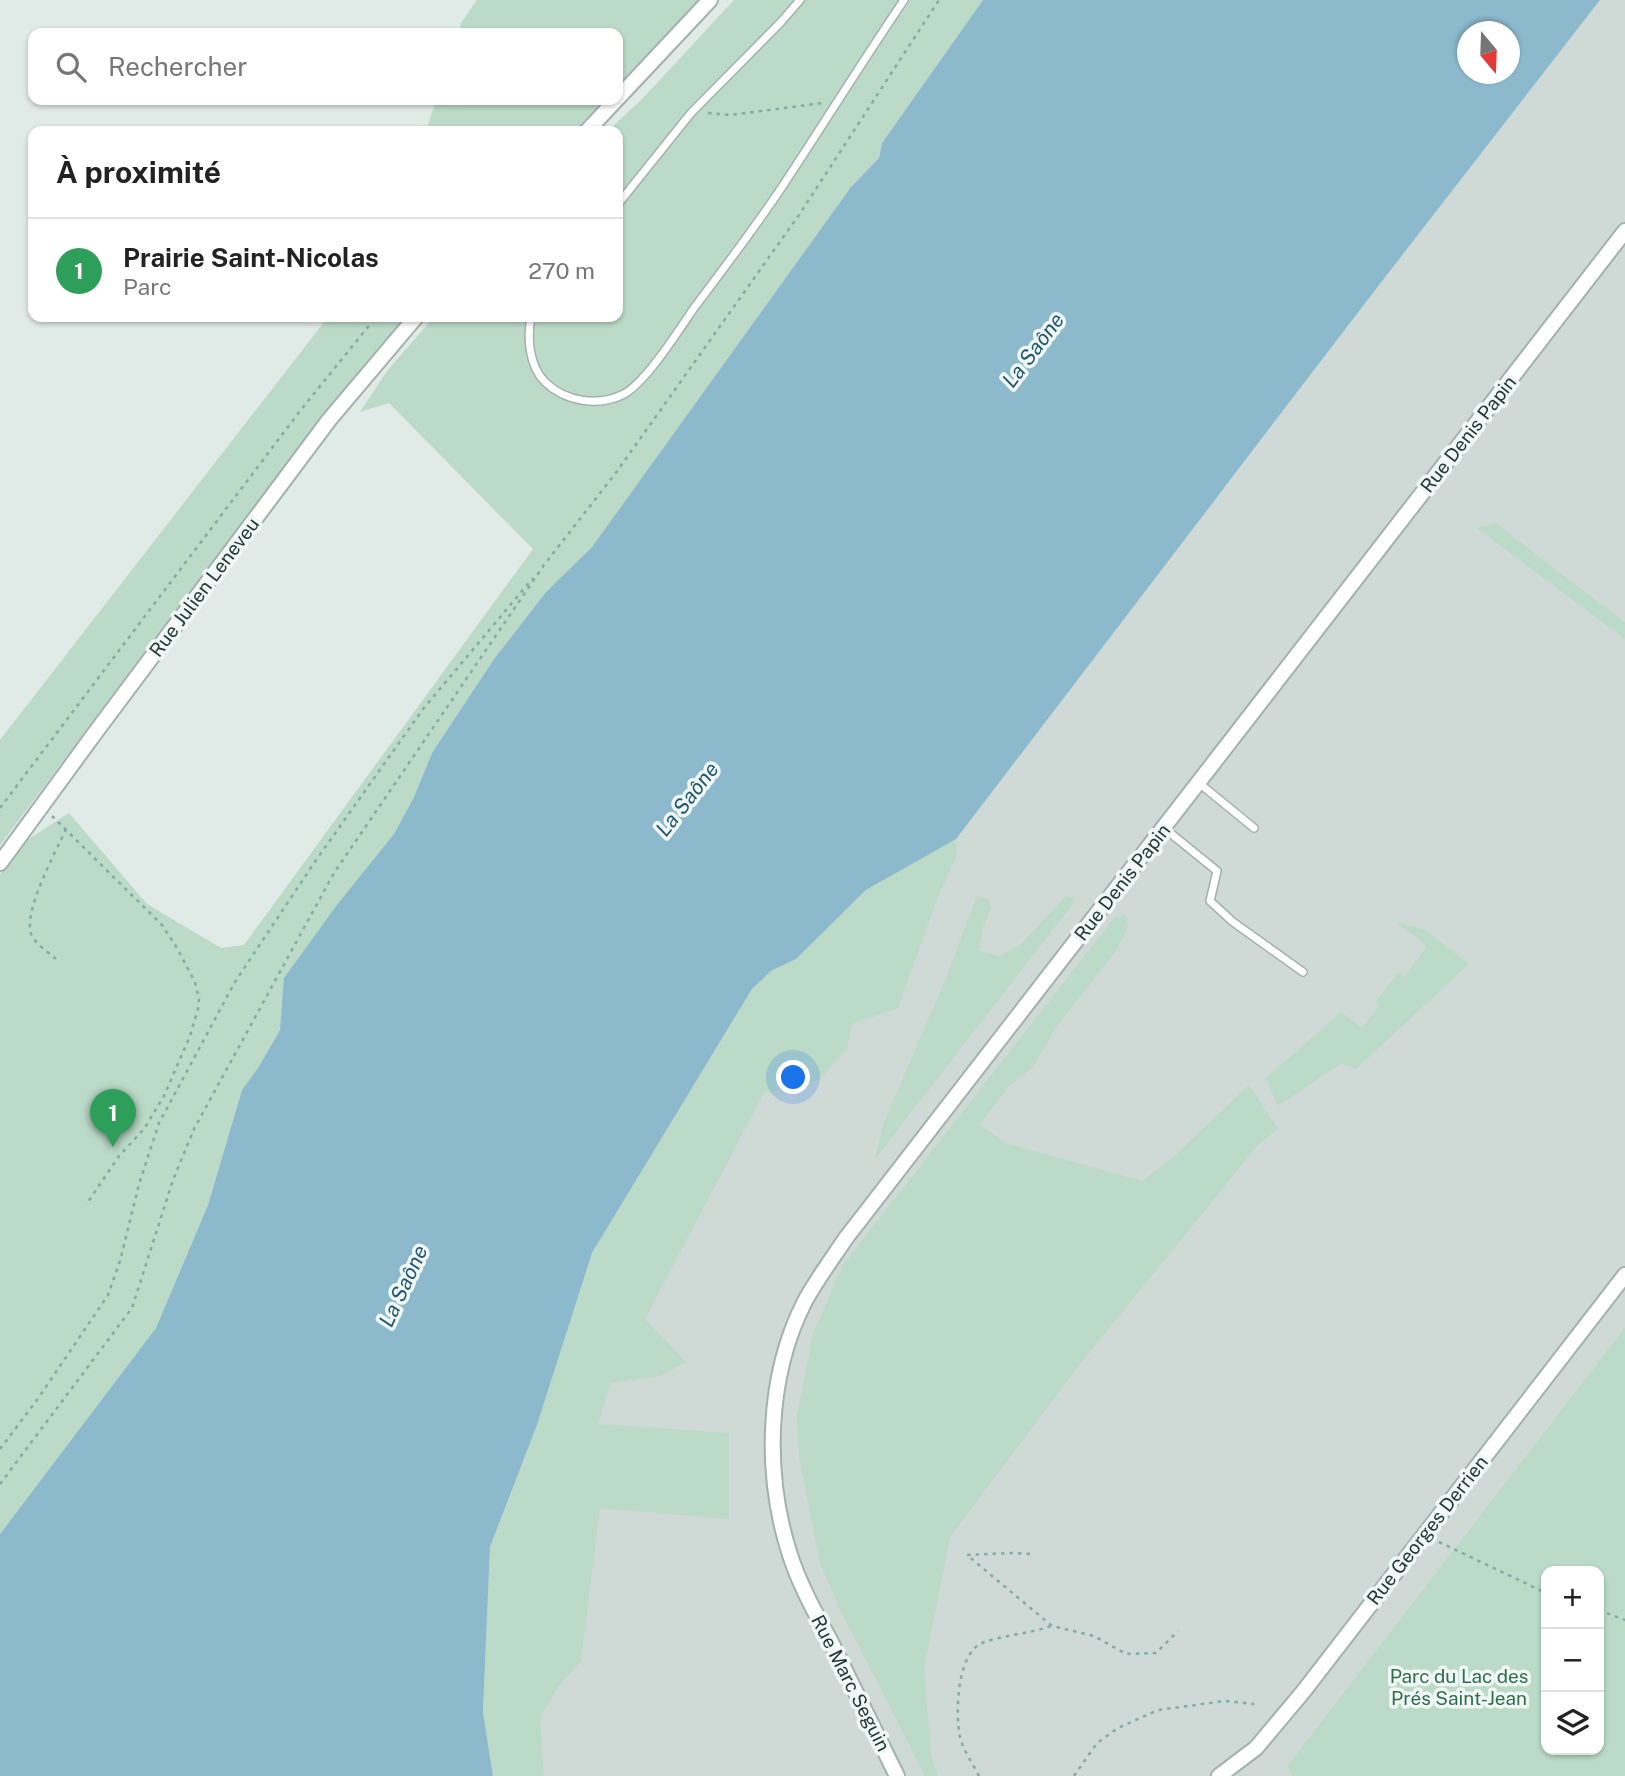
<!DOCTYPE html>
<html lang="fr">
<head>
<meta charset="utf-8">
<style>
	:root { --surface:#fff; --page:#f2f2f2; --text:#222; --muted:#767676; --line:#e0e0e0; --accent:#0b8043 }
	body { margin:0; font-family:"Public Sans",sans-serif; background:var(--page); color:var(--text) }
	.controls { position:absolute; right:21px; bottom:21px; display:grid; overflow:hidden; border-radius:14px; box-shadow:0 2px 5px #0004 }
	.controls button { width:63px; height:63px; display:grid; place-items:center; padding:0; border:0; border-bottom:2px solid var(--line); background:var(--surface); color:var(--text); font:35px sans-serif }
	.compass { position:absolute; left:1457px; top:21px; width:63px; height:63px; border-radius:50%; background:var(--surface); box-shadow:0 2px 5px #0004; rotate:161deg }
	.you { position:absolute; left:794px; top:1078px; width:24px; height:24px; margin:-18px; border:5px solid #fff; border-radius:50%; background:#1a73e8; box-shadow:0 0 0 10px #1a73e833 }
	.badge { display:grid; place-items:center; width:46px; height:46px; border-radius:50%; background:var(--accent); color:#fff; font-size:23px; font-weight:700 }
	.pin { position:absolute; translate:-50% -58px; filter:drop-shadow(0 2px 4px #0008) }
	.pin::after { content:''; position:absolute; top:37px; width:24px; height:21px; background:inherit; clip-path:polygon(0 0,100% 0,50% 100%) }
	.list { margin:0; padding:0; list-style:none }
	h2 { display:flex; justify-content:space-between; align-items:center; height:91px; margin:0; padding:0 28px; font-size:30px }
	h2 small { font-size:23px; font-weight:400; color:var(--muted) }
	.list li { display:grid; grid-template-columns:46px 1fr auto; gap:21px; align-items:center; box-sizing:border-box; height:105px; padding:0 28px; border-top:2px solid var(--line) }
	.list b { display:block; font-size:26px; white-space:nowrap }
	.list p { margin:0; font-size:23px; white-space:nowrap; color:var(--muted) }
	.list em { font-size:23px; font-style:normal; color:var(--muted) }
	.icon { flex:none; width:38px; height:38px; fill:none; stroke:currentColor; stroke-width:2; stroke-linecap:round; stroke-linejoin:round }
	.map { position:relative; flex:none; width:1625px; height:1776px; overflow:hidden }
	.search { position:absolute; background:var(--surface); box-shadow:0 2px 5px #0004; left:28px; top:28px; width:595px; height:77px; display:flex; align-items:center; gap:18px; box-sizing:border-box; padding:0 24px; border-radius:14px; color:var(--muted); font-size:26px }
	.panel { position:absolute; background:var(--surface); box-shadow:0 2px 5px #0004; left:28px; top:126px; width:595px; height:196px; border-radius:14px }
	.map>svg:first-child { display:block }
	.built { fill:#cfdad6 }
	.green { fill:#bbdac7; fill-rule:evenodd }
	.water { fill:#8cb9cc; fill-rule:evenodd }
	.lines { fill:none; stroke-linecap:round; stroke-linejoin:round }
	.lane-casing { stroke:#a3b1ae; stroke-width:10 }
	.street-casing { stroke:#a3b1ae; stroke-width:18 }
	.path { stroke:#83aba4; stroke-width:2.5; stroke-dasharray:3.5 5; stroke-linecap:butt }
	.lane { stroke:#fff; stroke-width:7 }
	.street { stroke:#fff; stroke-width:14 }
	.labels { text-anchor:middle; dominant-baseline:central; stroke-width:7; stroke-linejoin:round; paint-order:stroke }
	.street-label { font-size:19px; fill:#223936; stroke:#f0f7f5 }
	.park-label { font-size:19px; fill:#2f6d50; stroke:#f0f7f5 }
	.water-label { font-size:21px; font-style:italic; fill:#215871; stroke:#f0f7f5 }
</style>
</head>
<body>
<div class="map">
<svg width="1625" height="1776" viewBox="0 0 1625 1776">
	<rect width="100%" height="100%" fill="#e0eae7"/>
	<!-- built -->
	<polygon class="built" points="1600,0 1625,0 1625,1327 1287,1766 1292,1776 493,1776 592,1253 1234,476 1376,289"/>
	<!-- green -->
	<g class="green">
		<polygon points="477,0 699,0 618,85 618,33 458,33 461,23"/>
		<polygon points="734,0 983,0 882,143 879,158 851,187 592,547 546,592 494,659 432,753 414,797 394,834 338,905 285,978 280,1030 258,1068 242,1090 208,1205 156,1328 0,1534 0,874 24,842 69,813 147,904 221,948 244,945 533,549 389,403 360,412 387,371 434,317 618,317 618,131 608,131 645,96"/>
		<polygon points="436,100 604,100 574,131 426,131"/>
		<polygon points="328,317 406,317 381,345 238,528 0,845 0,740"/>
		<polygon points="1496,523 1578,587 1625,622 1625,639 1477,528"/>
		<polygon points="956,839 957,856 939,894 898,1008 852,1024 847,1049 820,1079 800,1086 764,1093 645,1319 686,1362 660,1376 611,1383 598,1424 729,1433 729,1519 600,1508 581,1661 558,1687 540,1717 544,1776 493,1776 483,1712 490,1547 537,1425 592,1253 752,989 771,971 796,959 866,890"/>
		<polygon points="977,896 989,900 991,909 983,927 979,950 998,956 1019,946 1066,896 1076,900 875,1159 884,1122 944,983"/>
		<polygon points="1126,915 1128,927 1116,951 1057,1026 1032,1068 1010,1085 980,1124 1005,1143 1142,1181 1170,1160 1249,1085 1278,1129 1258,1145 1080,1364 950,1537 924,1668 931,1756 938,1776 925,1776 839,1607 820,1563 799,1457 797,1415 813,1334 843,1265 1115,917"/>
		<polygon points="1396,922 1426,930 1469,964 1356,1069 1342,1063 1278,1106 1266,1078 1341,1012 1362,1028 1379,1006 1376,1001 1398,973 1404,977 1427,946"/>
		<path d="M1625,1327V1776H1292L1287,1766ZM1546,1571H1599V1750H1546Z"/>
	</g>
	<!-- water -->
	<path class="water" d="M983,0H1600L1376,289L956,839L866,890L796,959L771,971L752,989L592,1253L537,1425L490,1547L483,1712L493,1776H0V1534L156,1328L208,1205L242,1090L258,1068L280,1030L284,978L337,905L394,834L414,797L432,753L494,659L546,592L592,547L851,187L879,158L882,143ZM1468,32H1510V74H1468Z"/>
	<g class="lines">
		<!-- lane casing -->
		<g class="lane-casing">
			<g id="lane">
				<polyline points="618,204 691,113 781,22 800,0"/>
				<path d="M531,317C527,338 529,366 545,382C566,402 598,407 624,394C646,382 679,330 694,308C724,268 754,229 782,187C823,125 862,62 904,0"/>
				<polyline points="1199,783 1254,828"/>
				<polyline points="1164,828 1217,871 1210,901 1233,922 1303,972"/>
			</g>
		</g>
		<!-- street casing -->
		<g class="street-casing">
			<g id="street">
				<polyline points="618,98 710,0"/>
				<polyline points="587,131 616,100"/>
				<polyline points="0,863 95,733 329,420 416,317"/>
				<path d="M897,1776C875,1731 853,1687 831,1642C816,1614 800,1586 790,1555C764,1475 766,1377 805,1301C817,1279 832,1259 846,1238L1625,231"/>
				<polyline points="1219,1776 1256,1748 1303,1692 1625,1275"/>
			</g>
		</g>
		<!-- path -->
		<g class="path">
			<polyline points="708,113 730,115 823,103"/>
			<polyline points="0,808 300,411 376,317"/>
			<polyline points="52,816 162,925 177,948 195,982 199,999 198,1009 190,1036 164,1096 144,1129 119,1156 86,1205"/>
			<path d="M56,959C48,952 37,945 32,936C21,914 56,852 66,829"/>
			<polyline points="0,1449 37,1400 108,1295 120,1261 139,1184 159,1123 235,982 314,863 423,709 533,578"/>
			<polyline points="0,1484 132,1308 173,1180 194,1129 334,873 544,565 615,474 799,215 939,0"/>
			<polyline points="1439,1542 1546,1593"/>
			<polyline points="1030,1554 1012,1553 967,1555 1052,1626 1094,1636 1126,1654 1156,1653 1178,1631"/>
			<polyline points="1599,1610 1625,1620"/>
			<path d="M979,1776C973,1764 963,1750 960,1737C955,1714 957,1653 982,1643C1002,1635 1029,1634 1051,1626"/>
			<polyline points="1074,1776 1097,1743 1118,1728 1158,1710 1225,1701 1254,1704"/>
		</g>
		<!-- lane -->
		<use href="#lane" class="lane"/>
		<!-- street -->
		<use href="#street" class="street"/>
	</g>
	<g class="labels">
		<!-- street labels -->
		<g class="street-label">
			<text transform="translate(1468 434) rotate(-52)">Rue Denis Papin</text>
			<text transform="translate(204 587) rotate(-53)">Rue Julien Leneveu</text>
			<text transform="translate(1122 882) rotate(-52)">Rue Denis Papin</text>
			<text transform="translate(1427 1530) rotate(-52)">Rue Georges Derrien</text>
			<text transform="translate(851 1683) rotate(63)">Rue Marc Seguin</text>
		</g>
		<!-- park labels -->
		<g class="park-label">
			<text x="1459" y="1676">Parc du Lac des<tspan x="1459" dy="22">Prés Saint-Jean</tspan></text>
		</g>
		<!-- water labels -->
		<g class="water-label">
			<text transform="translate(1033 350) rotate(-53)">La Saône</text>
			<text transform="translate(687 799) rotate(-52)">La Saône</text>
			<text transform="translate(403 1286) rotate(-65)">La Saône</text>
		</g>
	</g>
</svg>
<div class="controls">
<button>+</button>
<button>−</button>
<button><svg class="icon" aria-label="layers" viewBox="0 0 24 24"><path d="M12 4l9 5-9 5-9-5zM3 14l9 5 9-5"/></svg></button>
</div>
<svg class="compass" viewBox="-18 -18 36 36"><path d="M0-13l5 13h-10z" fill="#e53935"/><path d="M0 13l5-13h-10z" fill="#767676"/></svg>
<div class="you"></div>
<div class="pin badge" style="left:113px;top:1147px;background:#2e9e5b">1</div>
<div class="search"><svg class="icon" aria-label="search" viewBox="0 0 24 24"><circle cx="10" cy="10" r="6"/><path d="M15 15l6 6"/></svg>Rechercher</div>
<section class="panel">
<h2>À proximité<small></small></h2>
<ul class="list">
<li><span class="badge" style="background:#2e9e5b">1</span><div><b>Prairie Saint-Nicolas</b><p>Parc</p></div><em>270 m</em></li>
</ul>
</section>
</div>
</body>
</html>
